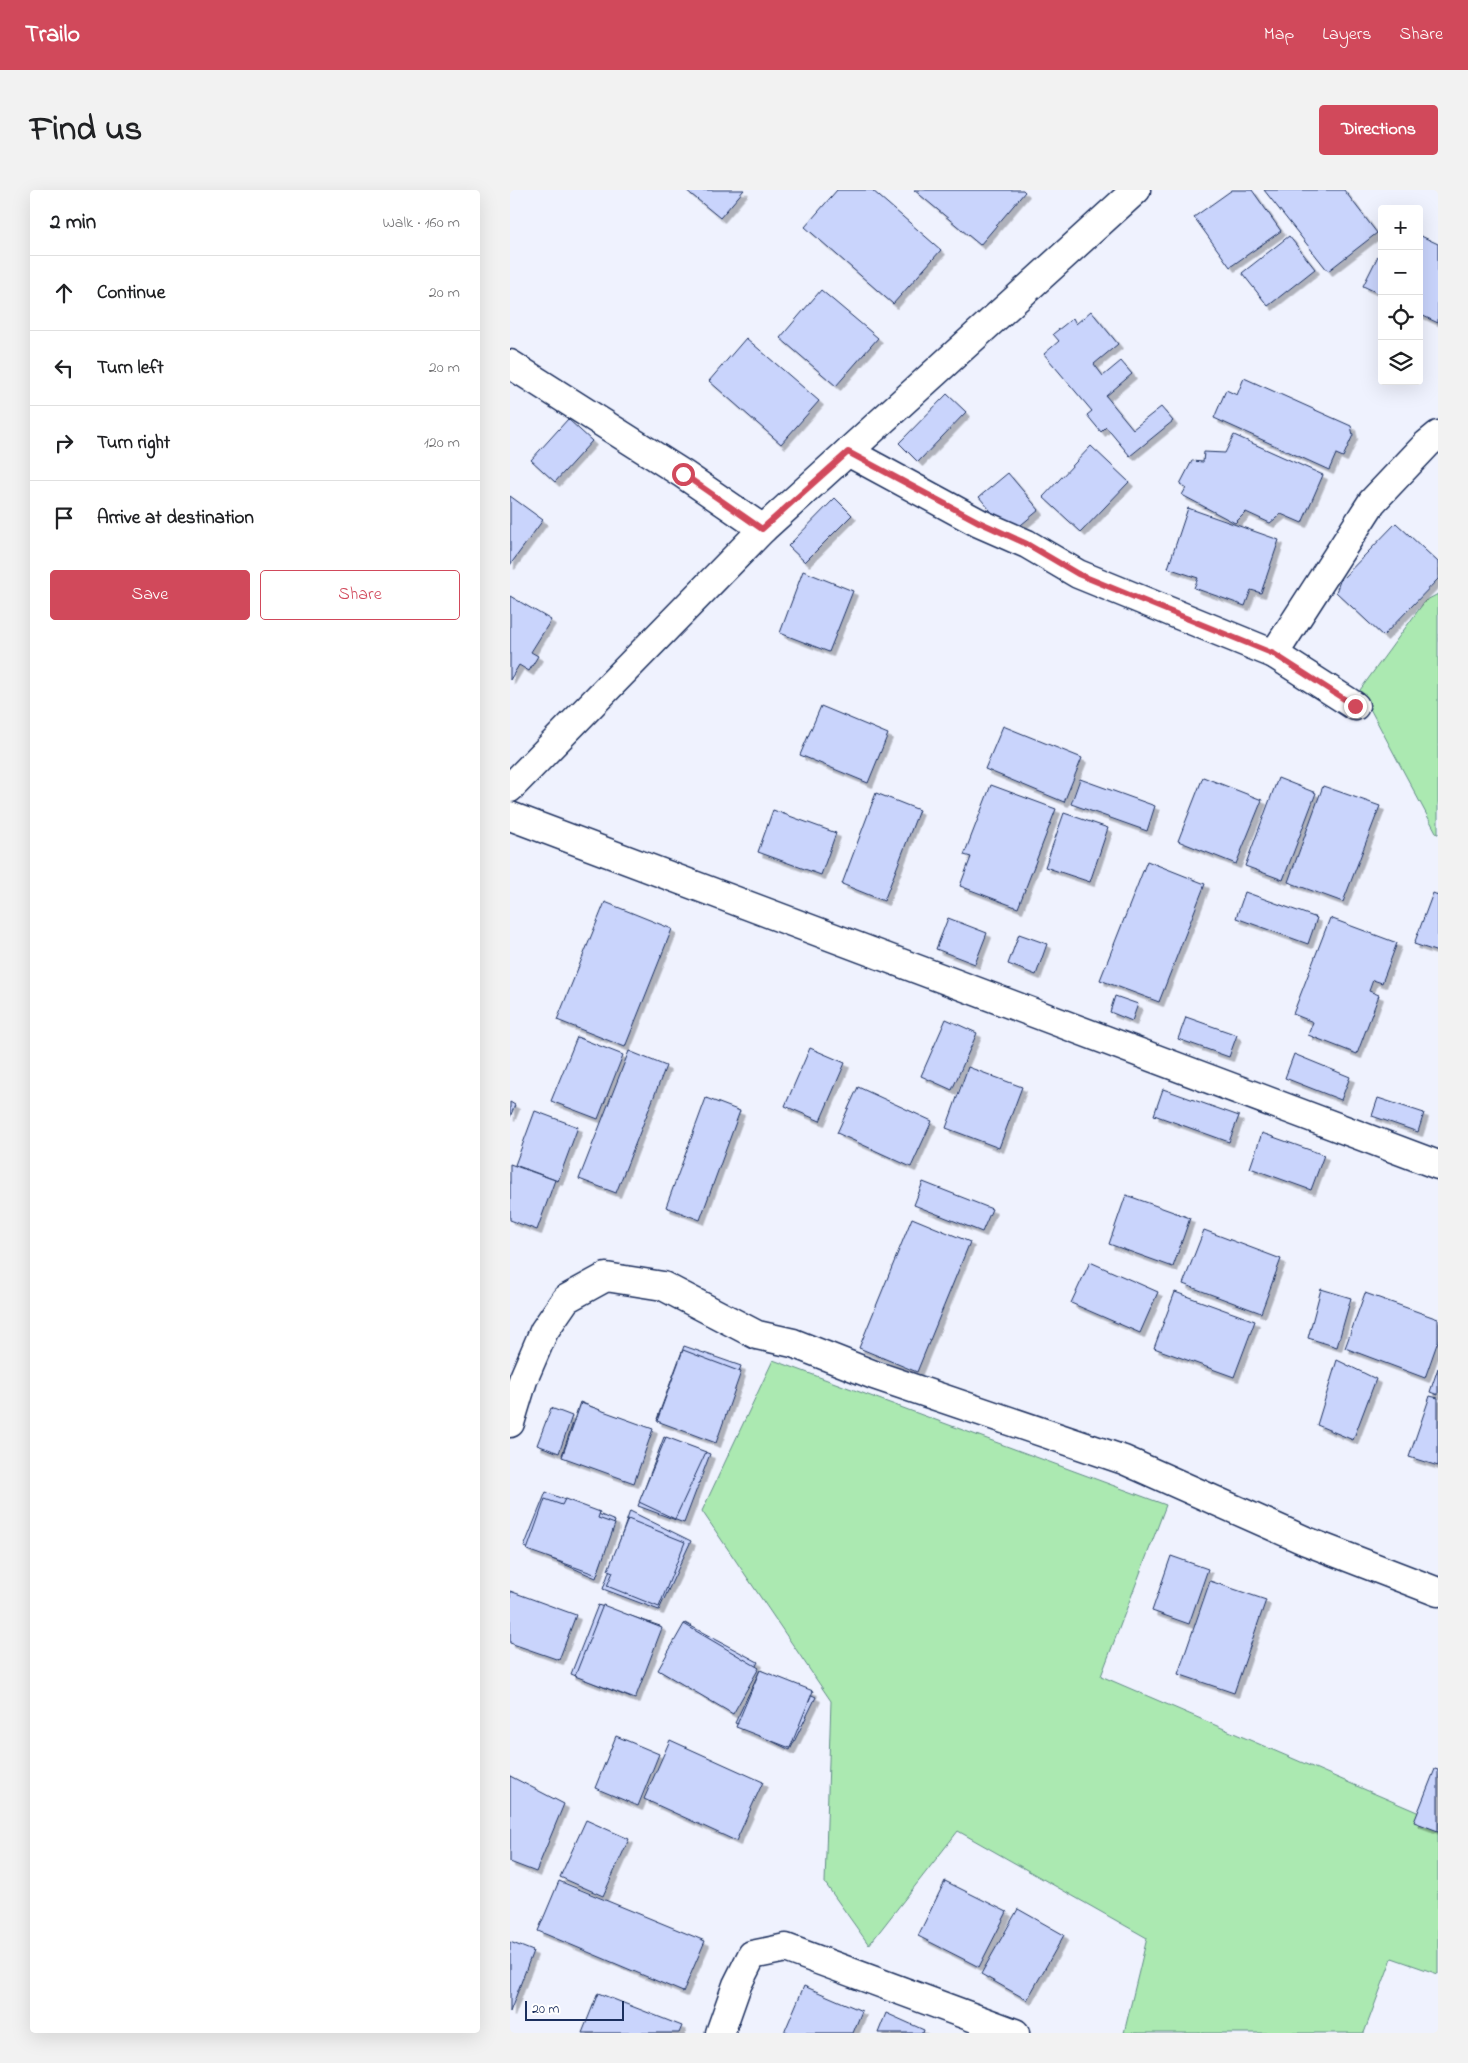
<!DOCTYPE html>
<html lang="en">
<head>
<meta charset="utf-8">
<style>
	:root { --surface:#fff; --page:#f2f2f2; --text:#202124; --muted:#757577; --line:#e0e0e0; --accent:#d1495b }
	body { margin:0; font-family:"Indie Flower",sans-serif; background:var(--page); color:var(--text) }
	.controls { position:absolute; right:15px; top:15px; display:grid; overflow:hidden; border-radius:5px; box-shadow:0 5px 20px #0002 }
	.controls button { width:45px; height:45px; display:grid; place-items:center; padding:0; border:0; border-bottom:1px solid var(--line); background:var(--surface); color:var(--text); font:25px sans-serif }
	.scale { position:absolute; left:15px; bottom:12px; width:99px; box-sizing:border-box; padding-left:5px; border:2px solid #1b2f5e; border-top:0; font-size:14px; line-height:18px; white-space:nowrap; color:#1b2f5e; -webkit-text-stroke:4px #fff; paint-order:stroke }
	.stop { position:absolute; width:15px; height:15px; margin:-11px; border:4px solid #d1495b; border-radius:50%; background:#fff }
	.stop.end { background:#d1495b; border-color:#fff; box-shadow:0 1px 5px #0008 }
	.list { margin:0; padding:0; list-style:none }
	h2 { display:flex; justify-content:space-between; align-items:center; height:65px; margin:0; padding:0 20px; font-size:21px }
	h2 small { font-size:16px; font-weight:400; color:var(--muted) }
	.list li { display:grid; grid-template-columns:32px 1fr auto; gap:15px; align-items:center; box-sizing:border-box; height:75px; padding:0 20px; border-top:1px solid var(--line) }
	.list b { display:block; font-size:19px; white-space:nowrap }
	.list em { font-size:16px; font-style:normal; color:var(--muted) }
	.actions { display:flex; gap:10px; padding:15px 20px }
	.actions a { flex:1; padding:11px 0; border:1px solid var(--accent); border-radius:5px; text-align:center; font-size:18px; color:var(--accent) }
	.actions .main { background:var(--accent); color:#fff }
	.icon { flex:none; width:28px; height:28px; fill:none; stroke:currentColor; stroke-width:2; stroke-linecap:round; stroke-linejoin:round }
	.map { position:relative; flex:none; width:928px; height:1843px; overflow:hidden; border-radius:5px }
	header { display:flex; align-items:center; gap:30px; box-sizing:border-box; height:70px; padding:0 25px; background:var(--accent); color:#fff }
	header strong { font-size:24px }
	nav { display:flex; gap:28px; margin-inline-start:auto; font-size:18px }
	.intro { display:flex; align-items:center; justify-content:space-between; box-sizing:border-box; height:120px; padding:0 30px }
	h1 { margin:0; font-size:35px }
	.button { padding:12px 22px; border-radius:5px; background:var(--accent); color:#fff; font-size:18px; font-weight:700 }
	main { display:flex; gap:30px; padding:0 30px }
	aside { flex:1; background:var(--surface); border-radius:5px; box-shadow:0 5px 20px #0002 }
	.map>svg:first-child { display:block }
	.green { fill:#abe9b1; stroke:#638c88 }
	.building { fill:#c9d4fc; stroke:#1b2f5e; filter:url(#shadow) }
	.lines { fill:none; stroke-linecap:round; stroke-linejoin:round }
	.minor-casing { stroke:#1b2f5e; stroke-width:31 }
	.minor { stroke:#fff; stroke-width:28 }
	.route { stroke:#d1495b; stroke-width:6 }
</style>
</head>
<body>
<header>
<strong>Trailo</strong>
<nav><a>Map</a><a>Layers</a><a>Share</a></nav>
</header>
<div class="intro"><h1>Find us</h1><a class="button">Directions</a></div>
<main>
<aside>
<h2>2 min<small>Walk · 160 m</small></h2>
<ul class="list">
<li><svg class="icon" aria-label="ahead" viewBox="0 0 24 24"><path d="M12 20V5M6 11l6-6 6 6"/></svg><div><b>Continue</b></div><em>20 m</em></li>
<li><svg class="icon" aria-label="left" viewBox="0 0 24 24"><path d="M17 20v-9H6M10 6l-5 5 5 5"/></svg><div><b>Turn left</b></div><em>20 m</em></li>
<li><svg class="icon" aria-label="right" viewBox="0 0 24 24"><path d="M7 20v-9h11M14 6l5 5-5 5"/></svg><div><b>Turn right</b></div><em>120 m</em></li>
<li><svg class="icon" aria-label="arrive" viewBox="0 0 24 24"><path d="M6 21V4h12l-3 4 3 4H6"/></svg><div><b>Arrive at destination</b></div></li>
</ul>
<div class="actions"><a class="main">Save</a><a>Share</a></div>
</aside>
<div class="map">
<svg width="928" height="1843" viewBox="0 0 928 1843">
	<defs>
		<filter id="shadow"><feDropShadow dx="4.5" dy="4.5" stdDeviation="0" flood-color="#0004"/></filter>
	</defs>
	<rect width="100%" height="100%" fill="#eff2fe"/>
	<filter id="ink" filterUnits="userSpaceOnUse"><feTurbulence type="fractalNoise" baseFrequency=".02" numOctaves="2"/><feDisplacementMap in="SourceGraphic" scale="10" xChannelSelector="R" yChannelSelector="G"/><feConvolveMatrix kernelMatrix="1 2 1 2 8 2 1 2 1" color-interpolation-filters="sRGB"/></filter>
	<g filter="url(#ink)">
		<!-- green -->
		<g class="green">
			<polygon points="928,404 928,644 927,644 850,500 915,411"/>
			<polygon points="263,1170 656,1315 591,1486 928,1631 928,1784 882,1768 854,1843 614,1843 637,1748 448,1641 359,1755 315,1693 321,1511 192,1321"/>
		</g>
		<!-- building -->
		<g class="building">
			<polygon points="176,0 234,0 210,28"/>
			<polygon points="327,0 362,0 431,60 383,114 295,37"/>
			<polygon points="404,0 513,0 515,2 470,55"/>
			<polygon points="722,0 742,0 771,41 720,77 684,27"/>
			<polygon points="754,0 834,0 867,43 818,81"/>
			<polygon points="909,45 928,54 928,133 909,124"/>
			<polygon points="779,46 805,79 758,116 732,83"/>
			<polygon points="872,58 872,105 853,96"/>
			<polygon points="311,100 368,148 326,196 270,148"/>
			<polygon points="581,121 608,154 584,174 593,186 611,171 622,184 596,206 623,239 651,217 663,231 620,266 596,237 591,242 577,225 582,221 534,164 549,151 543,144 563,128 566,134"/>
			<polygon points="236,148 309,211 271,254 199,191"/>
			<polygon points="734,188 841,236 843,245 833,267 826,264 819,280 704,228 716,200 727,205"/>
			<polygon points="437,204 456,222 408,272 389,253"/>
			<polygon points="58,229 82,251 45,292 21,270"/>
			<polygon points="724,245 813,285 792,333 771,324 760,333 736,322 725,333 672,305 676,298 670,294 682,271 693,272 694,262 715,263"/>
			<polygon points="581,256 619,292 571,342 533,307"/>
			<polygon points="498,283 529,320 500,344 469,307"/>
			<polygon points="0,306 33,330 0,375"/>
			<polygon points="325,308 342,325 295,372 278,356"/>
			<polygon points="678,318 769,350 751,403 741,400 735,416 684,398 688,388 658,378"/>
			<polygon points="886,333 928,372 928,389 873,446 826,402 830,391"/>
			<polygon points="293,381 343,401 319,462 270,443"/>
			<polygon points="0,406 41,430 21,462 28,466 19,481 9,475 0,490"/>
			<polygon points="311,516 378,544 358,593 290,565"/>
			<polygon points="493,536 572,568 554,612 475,579"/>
			<polygon points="693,587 752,610 726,674 668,651"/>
			<polygon points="768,588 806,603 773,690 735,676"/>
			<polygon points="570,589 645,616 637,641 561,614"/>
			<polygon points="481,595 546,619 508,718 450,696 461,667 454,665"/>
			<polygon points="813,596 870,616 833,712 778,692"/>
			<polygon points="366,603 409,620 374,711 332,694"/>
			<polygon points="263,620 326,643 311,685 248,662"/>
			<polygon points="554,623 598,638 580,692 535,677"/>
			<polygon points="637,671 695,694 649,812 590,790"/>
			<polygon points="735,702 807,728 798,754 726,728"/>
			<polygon points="923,703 928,705 928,762 904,754"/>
			<polygon points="95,712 162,739 115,857 47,830"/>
			<polygon points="438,728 477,743 465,774 426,759"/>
			<polygon points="820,728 887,753 872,793 863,790 859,801 869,805 847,864 798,845 803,832 783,824"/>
			<polygon points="509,744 537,754 526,785 498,774"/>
			<polygon points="605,806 628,814 622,831 600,822"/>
			<polygon points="676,827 727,845 719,867 668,849"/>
			<polygon points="436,829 467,843 442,900 411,886"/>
			<polygon points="67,847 113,865 88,929 41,911"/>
			<polygon points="300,858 335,873 310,931 275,916"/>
			<polygon points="119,861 156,876 106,1003 69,989"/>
			<polygon points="784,864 840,887 831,910 775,888"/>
			<polygon points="458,877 512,897 489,958 436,938"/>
			<polygon points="348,897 422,931 401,977 327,943"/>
			<polygon points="653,899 729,926 719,952 644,925"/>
			<polygon points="196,908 230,921 190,1030 156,1017"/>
			<polygon points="868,908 914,923 908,942 862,926"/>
			<polygon points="0,912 5,915 0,927"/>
			<polygon points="25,921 68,937 48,991 5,975"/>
			<polygon points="752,943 814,965 801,1000 740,978"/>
			<polygon points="0,974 45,990 27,1040 0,1030"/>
			<polygon points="413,992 482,1019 472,1042 404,1015"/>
			<polygon points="616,1005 680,1028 663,1077 599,1054"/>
			<polygon points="402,1028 460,1052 407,1182 349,1158"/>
			<polygon points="694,1040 771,1069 751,1123 673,1094"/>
			<polygon points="580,1072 648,1102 630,1143 561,1113"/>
			<polygon points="811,1099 841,1108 827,1157 798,1148"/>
			<polygon points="665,1102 745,1131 724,1187 644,1158"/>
			<polygon points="855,1103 928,1129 928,1151 915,1188 835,1158"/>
			<polygon points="174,1156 231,1176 205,1249 147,1229"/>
			<polygon points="173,1160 231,1182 206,1253 147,1231"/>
			<polygon points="827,1170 866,1189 843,1250 807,1235"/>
			<polygon points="928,1178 928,1205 920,1202"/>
			<polygon points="920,1206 928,1208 928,1276 899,1267"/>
			<polygon points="70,1212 141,1241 121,1290 52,1265"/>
			<polygon points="71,1213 143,1239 124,1293 52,1267"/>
			<polygon points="41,1218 62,1226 49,1263 27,1255"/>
			<polygon points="154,1247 200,1264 174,1333 128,1316"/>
			<polygon points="156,1247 196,1262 165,1329 129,1312"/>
			<polygon points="36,1302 105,1331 86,1388 14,1357"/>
			<polygon points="35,1309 52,1315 55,1309 90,1322 88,1328 105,1334 87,1385 17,1360"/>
			<polygon points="120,1321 181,1351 149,1420 93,1399"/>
			<polygon points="118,1329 175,1352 149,1417 97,1396 103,1382 98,1380"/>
			<polygon points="661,1366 698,1379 679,1434 642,1421"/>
			<polygon points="700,1391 756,1410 724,1503 668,1484"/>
			<polygon points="0,1401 66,1425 49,1470 0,1453"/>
			<polygon points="88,1415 150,1436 121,1508 61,1484"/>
			<polygon points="93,1415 152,1438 125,1509 65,1486"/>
			<polygon points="175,1433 248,1472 222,1520 150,1481"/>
			<polygon points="174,1434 249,1478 223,1524 148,1480"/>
			<polygon points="250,1480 306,1507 280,1560 225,1533"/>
			<polygon points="250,1480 303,1501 280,1558 226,1537"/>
			<polygon points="106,1546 149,1564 128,1616 85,1598"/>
			<polygon points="160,1550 253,1592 226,1651 134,1609"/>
			<polygon points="925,1579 928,1580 928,1641 904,1632"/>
			<polygon points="0,1586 54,1614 26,1682 0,1672"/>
			<polygon points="76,1630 119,1649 93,1706 50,1687"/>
			<polygon points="49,1691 195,1751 173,1802 28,1741"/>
			<polygon points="435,1691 497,1722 469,1777 408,1746"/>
			<polygon points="508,1719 554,1745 517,1810 471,1784"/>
			<polygon points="0,1752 23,1761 0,1822"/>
			<polygon points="294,1796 352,1821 343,1843 274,1843"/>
			<polygon points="88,1803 172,1836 169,1843 72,1843"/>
			<polygon points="376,1823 414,1840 413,1843 368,1843"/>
		</g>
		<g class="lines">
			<!-- minor casing -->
			<g class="minor-casing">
				<g id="minor">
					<polyline points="0,174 173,284 253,339"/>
					<polyline points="338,262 469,333 517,354 568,384 764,464 845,516"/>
					<polyline points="764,464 862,312 917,254 928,245"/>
					<polyline points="0,598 253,339 626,0"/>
					<polyline points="0,626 928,975"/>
					<polyline points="0,1233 13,1190 34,1141 56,1109 96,1087 153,1096 247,1145 283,1153 364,1185 614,1270 796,1351 928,1402"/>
					<polyline points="210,1843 227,1795 242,1765 276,1758 505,1843"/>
				</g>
			</g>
			<!-- minor -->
			<use href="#minor" class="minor"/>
		</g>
	</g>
	<g class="lines" filter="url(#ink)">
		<!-- route -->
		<polyline class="route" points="173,284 252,339 338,262 469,332 517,354 568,384 764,464 845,516"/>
	</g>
</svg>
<div class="controls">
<button>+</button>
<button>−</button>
<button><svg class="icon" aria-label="locate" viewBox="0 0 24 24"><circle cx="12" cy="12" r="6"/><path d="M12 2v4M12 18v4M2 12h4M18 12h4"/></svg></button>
<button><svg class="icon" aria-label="layers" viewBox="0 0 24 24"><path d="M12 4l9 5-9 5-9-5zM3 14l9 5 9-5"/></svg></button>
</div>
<div class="scale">20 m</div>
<div class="stop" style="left:173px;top:284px"></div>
<div class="stop end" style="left:845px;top:516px"></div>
</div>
</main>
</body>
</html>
